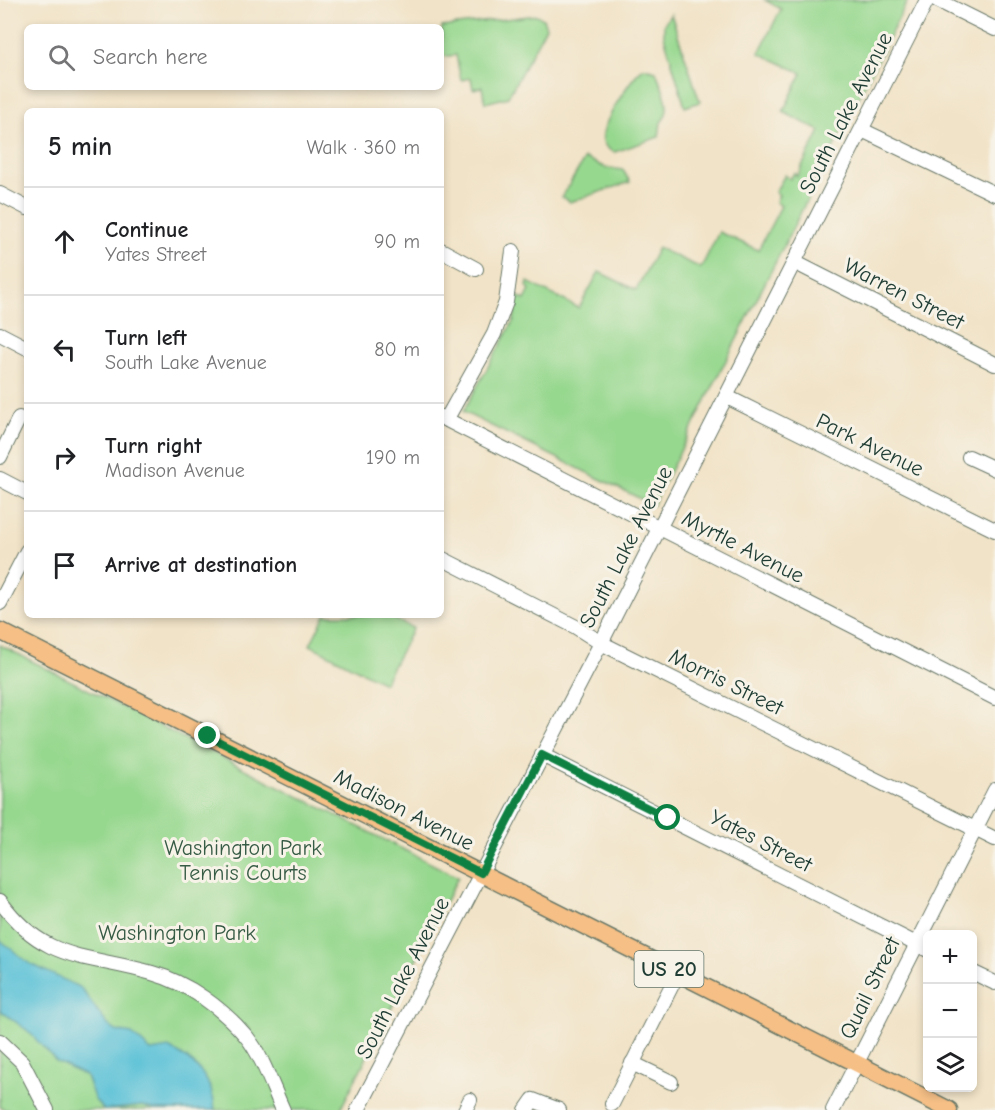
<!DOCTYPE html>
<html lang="en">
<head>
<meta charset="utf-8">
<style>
	:root { --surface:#fff; --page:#f6f6f6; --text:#202124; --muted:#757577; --line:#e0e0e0 }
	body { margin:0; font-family:"Comic Neue",sans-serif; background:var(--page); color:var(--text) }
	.controls { position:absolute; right:18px; bottom:18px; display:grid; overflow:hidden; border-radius:9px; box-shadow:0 3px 9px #0003 }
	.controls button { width:54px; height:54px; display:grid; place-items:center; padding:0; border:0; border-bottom:2px solid var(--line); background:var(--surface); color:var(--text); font:30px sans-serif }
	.stop { position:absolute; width:18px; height:18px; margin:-14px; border:4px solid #0b8043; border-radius:50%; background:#fff }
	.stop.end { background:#0b8043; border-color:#fff; box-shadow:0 2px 6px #0008 }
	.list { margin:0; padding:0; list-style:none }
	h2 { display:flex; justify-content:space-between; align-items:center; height:78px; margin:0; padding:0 24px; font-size:26px }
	h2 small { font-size:20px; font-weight:400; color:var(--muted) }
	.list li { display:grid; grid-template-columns:39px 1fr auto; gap:18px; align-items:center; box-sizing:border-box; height:108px; padding:0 24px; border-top:2px solid var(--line) }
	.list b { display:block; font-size:22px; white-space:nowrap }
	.list p { margin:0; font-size:20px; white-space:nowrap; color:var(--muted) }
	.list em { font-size:20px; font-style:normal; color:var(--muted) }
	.icon { flex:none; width:33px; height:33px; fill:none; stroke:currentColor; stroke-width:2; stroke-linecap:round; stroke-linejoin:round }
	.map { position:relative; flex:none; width:995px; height:1110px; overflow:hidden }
	.search { position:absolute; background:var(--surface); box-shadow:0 3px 9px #0003; left:24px; top:24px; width:420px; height:66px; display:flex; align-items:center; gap:15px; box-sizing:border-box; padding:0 21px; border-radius:9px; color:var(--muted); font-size:22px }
	.panel { position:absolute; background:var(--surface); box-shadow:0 3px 9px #0003; left:24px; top:108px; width:420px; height:510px; border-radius:9px }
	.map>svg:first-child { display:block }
	.green { fill:#97d88f; stroke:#5b8a62; stroke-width:1.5 }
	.water { fill:#5ac1d7; stroke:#3c7f86; stroke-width:1.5 }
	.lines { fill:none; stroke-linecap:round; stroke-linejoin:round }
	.minor-casing { stroke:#687767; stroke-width:16 }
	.major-casing { stroke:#687767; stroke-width:19 }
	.minor { stroke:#fff; stroke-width:14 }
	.major { stroke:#f5bf86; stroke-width:16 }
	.route { stroke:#0b8043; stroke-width:8 }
	.labels { text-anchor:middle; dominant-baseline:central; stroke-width:6; stroke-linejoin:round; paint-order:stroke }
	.shield { fill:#f7f3e8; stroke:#60746a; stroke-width:1.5 }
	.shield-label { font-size:21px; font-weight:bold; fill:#1f3d34 }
	.street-label { font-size:22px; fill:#1f3d34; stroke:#f7f3e8 }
	.park-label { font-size:22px; fill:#375c46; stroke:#f7f3e8 }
</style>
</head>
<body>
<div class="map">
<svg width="995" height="1110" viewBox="0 0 995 1110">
	<rect width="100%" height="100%" fill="#f7f3e8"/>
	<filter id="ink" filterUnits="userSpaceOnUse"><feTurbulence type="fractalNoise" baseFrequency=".0167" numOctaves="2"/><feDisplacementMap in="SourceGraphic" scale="12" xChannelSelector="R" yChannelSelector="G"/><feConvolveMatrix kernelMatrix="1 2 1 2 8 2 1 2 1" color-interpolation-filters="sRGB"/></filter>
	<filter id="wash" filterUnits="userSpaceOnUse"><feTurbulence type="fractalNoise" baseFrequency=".008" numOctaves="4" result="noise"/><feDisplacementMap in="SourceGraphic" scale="24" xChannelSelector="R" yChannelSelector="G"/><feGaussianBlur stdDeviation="1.35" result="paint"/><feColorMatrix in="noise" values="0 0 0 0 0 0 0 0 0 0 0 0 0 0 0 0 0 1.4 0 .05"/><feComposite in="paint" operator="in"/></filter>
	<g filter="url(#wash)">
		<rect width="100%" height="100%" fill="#f1e3c7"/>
		<!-- green -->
		<g class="green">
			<polygon points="765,0 908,0 653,505 463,412 514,320 517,296 525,300 530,290 527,286 528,282 579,308 599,272 636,290 658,248 701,268 719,232 758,250 781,206 776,202 779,195 775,192 785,175 790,179 794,173 797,176 820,131 783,112 802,73 759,53 781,9"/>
			<polygon points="671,14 700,102 685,107 664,36 664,24"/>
			<polygon points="537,15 543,19 546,27 508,97 485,103 482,87 473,89 471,78 461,80 456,55 441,57 442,27"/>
			<path d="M644,68L656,71C661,87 675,109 661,122L659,137L615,152C607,150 601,143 603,134C605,120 632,75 644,68Z"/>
			<polygon points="585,158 606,168 623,170 630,182 570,202 562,197"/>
			<polygon points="325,615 386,615 413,628 384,683 310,645"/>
			<polygon points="0,645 458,877 340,1110 6,1110 0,1107"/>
		</g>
		<!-- water -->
		<path class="water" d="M0,940L29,963L81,988L107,1024L116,1031L132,1034L151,1051L169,1048C196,1061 213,1079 215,1110H155L143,1106L104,1110L95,1100L86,1076L57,1062L28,1031L0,1010Z"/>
	</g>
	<g filter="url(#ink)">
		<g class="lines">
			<!-- minor casing -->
			<g class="minor-casing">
				<g id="minor">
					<polyline points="937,0 995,29"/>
					<polyline points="862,130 995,194"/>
					<polyline points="0,194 27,208"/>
					<polyline points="441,250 476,269"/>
					<polyline points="794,262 995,364"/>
					<polyline points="0,334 27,348"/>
					<polyline points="727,397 995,530"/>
					<polyline points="441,417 995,698"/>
					<polyline points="446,420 494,334 506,302 513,251"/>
					<polyline points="0,457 19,418"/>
					<polyline points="969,457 995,469"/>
					<polyline points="0,479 27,493"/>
					<polyline points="441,558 576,627 601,643 995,839"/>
					<polyline points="0,603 27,551"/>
					<polyline points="542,755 928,950"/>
					<path d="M0,901C45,963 86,954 152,973C188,983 222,1008 246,1036C263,1057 272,1086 283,1110"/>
					<polyline points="972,972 995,983"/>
					<polyline points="0,1041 22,1062 47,1110"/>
					<polyline points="632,1063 671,1082"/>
					<polyline points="612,1104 678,973"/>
					<polyline points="358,1110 601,643 927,0"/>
					<polyline points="465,1110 470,1100"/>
					<polyline points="526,1110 533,1100 559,1110"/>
					<polyline points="833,1110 995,790"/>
				</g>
			</g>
			<!-- major casing -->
			<g class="major-casing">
				<polyline id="major" points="0,631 949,1110"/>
			</g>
			<!-- minor -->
			<use href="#minor" class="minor"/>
			<!-- major -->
			<use href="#major" class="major"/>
		</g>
	</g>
	<g class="lines" filter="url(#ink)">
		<!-- route -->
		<polyline class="route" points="208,736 481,873 542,755 668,818"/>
	</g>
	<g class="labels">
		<!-- shield labels -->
		<rect class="shield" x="634.5" y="951" width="69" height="36" rx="4.5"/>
		<g class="shield-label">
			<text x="669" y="969">US 20</text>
		</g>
		<!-- street labels -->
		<g class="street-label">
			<text transform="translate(846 113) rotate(-63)">South Lake Avenue</text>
			<text transform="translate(904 294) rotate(27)">Warren Street</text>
			<text transform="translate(870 445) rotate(26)">Park Avenue</text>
			<text transform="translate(626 547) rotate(-63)">South Lake Avenue</text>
			<text transform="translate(743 547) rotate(27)">Myrtle Avenue</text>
			<text transform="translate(726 682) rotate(26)">Morris Street</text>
			<text transform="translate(404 810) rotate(27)">Madison Avenue</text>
			<text transform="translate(761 841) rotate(27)">Yates Street</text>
			<text transform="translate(403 978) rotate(-63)">South Lake Avenue</text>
			<text transform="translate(870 988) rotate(-64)">Quail Street</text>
		</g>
		<!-- park labels -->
		<g class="park-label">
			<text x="243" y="848">Washington Park<tspan x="243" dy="25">Tennis Courts</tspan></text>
			<text x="177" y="933">Washington Park</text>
		</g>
	</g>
</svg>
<div class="controls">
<button>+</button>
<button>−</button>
<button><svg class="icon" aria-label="layers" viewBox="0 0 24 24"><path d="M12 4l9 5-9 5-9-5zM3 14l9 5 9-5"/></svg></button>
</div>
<div class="stop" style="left:668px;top:818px"></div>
<div class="stop end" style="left:208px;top:736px"></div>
<div class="search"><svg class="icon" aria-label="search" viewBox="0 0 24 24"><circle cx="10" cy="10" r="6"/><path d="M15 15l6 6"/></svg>Search here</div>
<section class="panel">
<h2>5 min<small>Walk · 360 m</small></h2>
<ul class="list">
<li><svg class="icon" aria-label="ahead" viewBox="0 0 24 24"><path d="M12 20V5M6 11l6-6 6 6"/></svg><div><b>Continue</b><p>Yates Street</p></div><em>90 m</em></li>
<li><svg class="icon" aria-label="left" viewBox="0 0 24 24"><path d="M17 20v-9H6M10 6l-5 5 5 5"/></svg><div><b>Turn left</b><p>South Lake Avenue</p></div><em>80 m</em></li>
<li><svg class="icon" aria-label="right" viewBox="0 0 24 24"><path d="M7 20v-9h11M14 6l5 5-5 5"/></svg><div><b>Turn right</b><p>Madison Avenue</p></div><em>190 m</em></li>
<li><svg class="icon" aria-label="arrive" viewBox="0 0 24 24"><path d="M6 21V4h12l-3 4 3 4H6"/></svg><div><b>Arrive at destination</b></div></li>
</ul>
</section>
</div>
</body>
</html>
